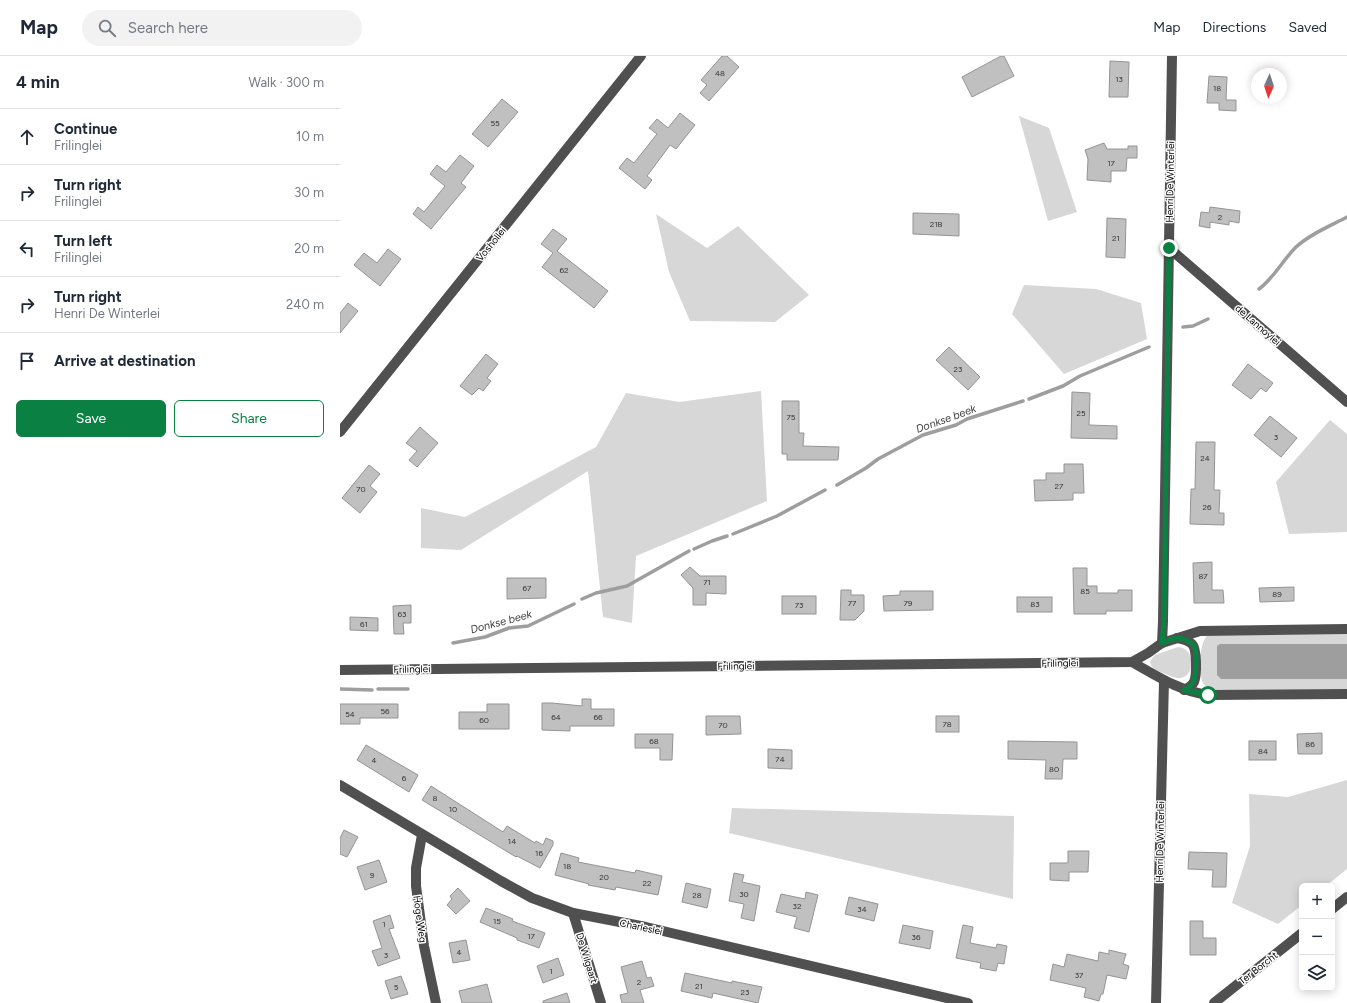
<!DOCTYPE html>
<html lang="en">
<head>
<meta charset="utf-8">
<style>
	:root { --surface:#fff; --page:#f2f2f3; --text:#1f2937; --muted:#747a83; --line:#e0e1e3; --accent:#0b8043 }
	body { margin:0; font-family:Figtree,sans-serif; background:var(--page); color:var(--text) }
	.controls { position:absolute; right:12px; bottom:12px; display:grid; overflow:hidden; border-radius:6px; box-shadow:0 2px 10px #0003 }
	.controls button { width:36px; height:36px; display:grid; place-items:center; padding:0; border:0; border-bottom:1px solid var(--line); background:var(--surface); color:var(--text); font:20px sans-serif }
	.compass { position:absolute; left:911px; top:12px; width:36px; height:36px; border-radius:50%; background:var(--surface); box-shadow:0 2px 10px #0003; rotate:183deg }
	.stop { position:absolute; width:12px; height:12px; margin:-9px; border:3px solid #0b8043; border-radius:50%; background:#fff }
	.stop.end { background:#0b8043; border-color:#fff; box-shadow:0 1px 4px #0008 }
	.list { margin:0; padding:0; list-style:none }
	h2 { display:flex; justify-content:space-between; align-items:center; height:52px; margin:0; padding:0 16px; font-size:17px }
	h2 small { font-size:13px; font-weight:400; color:var(--muted) }
	.list li { display:grid; grid-template-columns:26px 1fr auto; gap:12px; align-items:center; box-sizing:border-box; height:56px; padding:0 16px; border-top:1px solid var(--line) }
	.list b { display:block; font-size:15px; white-space:nowrap }
	.list p { margin:0; font-size:13px; white-space:nowrap; color:var(--muted) }
	.list em { font-size:13px; font-style:normal; color:var(--muted) }
	.actions { display:flex; gap:8px; padding:12px 16px }
	.actions a { flex:1; padding:9px 0; border:1px solid var(--accent); border-radius:6px; text-align:center; font-size:14px; color:var(--accent) }
	.actions .main { background:var(--accent); color:#fff }
	.icon { flex:none; width:22px; height:22px; fill:none; stroke:currentColor; stroke-width:2; stroke-linecap:round; stroke-linejoin:round }
	.map { position:relative; flex:none; width:1007px; height:947px; overflow:hidden }
	header { display:flex; align-items:center; gap:24px; box-sizing:border-box; height:56px; padding:0 20px; background:var(--surface); border-bottom:1px solid var(--line) }
	header strong { font-size:19px }
	nav { display:flex; gap:22px; margin-inline-start:auto; font-size:14px }
	.search { width:280px; height:36px; background:var(--page); display:flex; align-items:center; gap:10px; box-sizing:border-box; padding:0 14px; border-radius:22px; color:var(--muted); font-size:15px }
	main { display:flex }
	aside { flex:1; background:var(--surface) }
	.map>svg:first-child { display:block }
	.green { fill:#d7d7d7 }
	.water { fill:#9e9e9e }
	.lines { fill:none; stroke-linecap:round; stroke-linejoin:round }
	.stream { stroke:#9e9e9e; stroke-width:3.5 }
	.building { fill:#c0c0c0; stroke:#949494 }
	.minor { stroke:#505050; stroke-width:10 }
	.route { stroke:#0b8043; stroke-width:5 }
	.labels { text-anchor:middle; dominant-baseline:central; stroke-width:3; stroke-linejoin:round; paint-order:stroke }
	.number-label { font-size:8px; fill:#303030 }
	.street-label { font-size:10px; fill:#000; stroke:#fff }
	.water-label { font-size:11px; font-style:italic; fill:#3f3f3f; stroke:#fff }
</style>
</head>
<body>
<header>
<strong>Map</strong>
<div class="search"><svg class="icon" aria-label="search" viewBox="0 0 24 24"><circle cx="10" cy="10" r="6"/><path d="M15 15l6 6"/></svg>Search here</div>
<nav><a>Map</a><a>Directions</a><a>Saved</a></nav>
</header>
<main>
<aside>
<h2>4 min<small>Walk · 300 m</small></h2>
<ul class="list">
<li><svg class="icon" aria-label="ahead" viewBox="0 0 24 24"><path d="M12 20V5M6 11l6-6 6 6"/></svg><div><b>Continue</b><p>Frilinglei</p></div><em>10 m</em></li>
<li><svg class="icon" aria-label="right" viewBox="0 0 24 24"><path d="M7 20v-9h11M14 6l5 5-5 5"/></svg><div><b>Turn right</b><p>Frilinglei</p></div><em>30 m</em></li>
<li><svg class="icon" aria-label="left" viewBox="0 0 24 24"><path d="M17 20v-9H6M10 6l-5 5 5 5"/></svg><div><b>Turn left</b><p>Frilinglei</p></div><em>20 m</em></li>
<li><svg class="icon" aria-label="right" viewBox="0 0 24 24"><path d="M7 20v-9h11M14 6l5 5-5 5"/></svg><div><b>Turn right</b><p>Henri De Winterlei</p></div><em>240 m</em></li>
<li><svg class="icon" aria-label="arrive" viewBox="0 0 24 24"><path d="M6 21V4h12l-3 4 3 4H6"/></svg><div><b>Arrive at destination</b></div></li>
</ul>
<div class="actions"><a class="main">Save</a><a>Share</a></div>
</aside>
<div class="map">
<svg width="1007" height="947" viewBox="0 0 1007 947">
	<rect width="100%" height="100%" fill="#fff"/>
	<!-- green -->
	<g class="green">
		<polygon points="679,60 709,72 737,156 708,165"/>
		<polygon points="316,158 367,192 398,170 469,239 435,266 350,265 329,216"/>
		<polygon points="684,229 756,233 801,247 807,283 724,318 672,258"/>
		<polygon points="421,335 427,445 296,500 292,567 263,561 248,415 121,494 81,492 81,452 125,461 256,391 286,337 339,346"/>
		<polygon points="990,364 1007,378 1007,476 949,478 936,426"/>
		<path d="M1007,577V633L873,634C869,633 865,631 863,627C858,619 859,585 868,579Z"/>
		<path d="M838,591C856,592 855,620 841,622C835,623 828,619 823,617C816,614 811,613 810,605L815,599Z"/>
		<polygon points="1007,724 1007,813 986,830 962,830 962,849 938,868 892,847 910,790 909,738 948,741"/>
		<polygon points="392,752 674,760 673,843 389,777"/>
	</g>
	<!-- water -->
	<polygon class="water" points="880,588 1007,588 1007,623 881,623 877,619 877,590"/>
	<g class="lines">
		<!-- stream -->
		<g class="stream">
			<path d="M919,233C934,222 942,205 956,191C970,178 990,170 1007,161"/>
			<polyline points="843,271 853,270 868,263"/>
			<polyline points="689,343 723,330 740,320 809,291"/>
			<polyline points="497,429 526,412 538,403 583,379 616,369 627,363 683,345"/>
			<polyline points="393,478 437,460 485,434"/>
			<polyline points="354,493 372,485 387,480"/>
			<polyline points="242,543 256,537 287,530 349,495"/>
			<polyline points="113,587 145,581 169,572 188,570 234,548"/>
			<polyline points="0,633 32,634"/>
			<polyline points="38,633 68,633"/>
		</g>
	</g>
	<!-- building -->
	<g class="building">
		<polygon points="382,0 387,0 399,11 369,45 360,37 367,29 361,24"/>
		<polygon points="661,0 664,0 674,20 632,41 622,21"/>
		<polygon points="770,5 789,6 788,41 769,41"/>
		<polygon points="869,20 887,21 886,44 896,44 896,55 879,54 879,47 867,47"/>
		<polygon points="162,43 178,56 148,91 132,78"/>
		<polygon points="340,57 355,69 336,93 330,89 307,120 312,124 305,133 279,112 287,102 294,107 317,78 309,72 317,63 328,72"/>
		<polygon points="764,87 767,93 788,93 788,90 797,90 797,102 787,102 786,115 771,115 771,126 747,124 748,103 745,94"/>
		<polygon points="120,99 134,110 121,127 126,131 91,173 73,158 78,151 84,156 105,130 90,118 97,109 106,116"/>
		<polygon points="870,151 900,155 899,167 889,165 889,169 870,166 870,172 859,170 861,156 869,157"/>
		<polygon points="573,157 619,158 619,180 573,178"/>
		<polygon points="767,162 786,163 785,202 766,201"/>
		<polygon points="213,173 227,183 217,195 268,235 254,252 202,211 213,197 201,188"/>
		<polygon points="48,193 61,203 40,230 14,209 24,197 37,207"/>
		<polygon points="8,247 18,255 0,277 0,257"/>
		<polygon points="609,291 640,321 628,334 596,304"/>
		<polygon points="146,298 158,308 147,322 151,325 143,335 139,332 132,339 120,330"/>
		<polygon points="908,308 933,327 926,336 921,332 911,343 892,329"/>
		<polygon points="732,336 750,337 749,369 777,370 777,383 731,382"/>
		<polygon points="442,345 459,345 459,377 464,377 463,390 499,391 498,404 447,404 447,398 442,398"/>
		<polygon points="930,360 957,382 941,401 914,379"/>
		<polygon points="80,371 98,387 77,411 69,404 77,395 66,387"/>
		<polygon points="856,386 875,386 874,434 880,434 879,457 884,457 884,469 850,468 851,433 855,433"/>
		<polygon points="724,408 743,408 744,437 733,437 733,444 695,445 694,424 706,424 706,417 724,417"/>
		<polygon points="29,409 40,418 30,430 37,436 20,457 2,442"/>
		<polygon points="872,506 872,534 883,534 884,547 854,547 853,507"/>
		<polygon points="350,511 360,520 386,520 386,538 366,537 366,549 353,549 353,532 341,519"/>
		<polygon points="733,512 747,512 747,530 757,530 757,537 778,537 778,534 792,534 792,555 766,555 766,558 734,558"/>
		<polygon points="167,522 206,522 206,542 167,543"/>
		<polygon points="954,531 954,545 920,546 919,532"/>
		<polygon points="501,534 511,534 511,539 524,539 524,555 515,564 500,564"/>
		<polygon points="560,535 593,535 593,554 544,555 543,540 560,539"/>
		<rect x="442" y="540" width="34" height="18"/>
		<rect x="677" y="541" width="35" height="15"/>
		<polygon points="71,549 71,567 63,567 64,578 54,578 53,550"/>
		<polygon points="10,561 38,562 38,575 10,574"/>
		<polygon points="242,643 251,643 251,653 274,653 274,670 230,670 230,675 202,674 202,647 212,647 242,650"/>
		<polygon points="0,648 58,648 58,662 20,662 20,668 0,668"/>
		<polygon points="147,648 169,648 169,673 119,673 119,656 147,656"/>
		<polygon points="366,660 400,660 401,678 366,679"/>
		<rect x="596" y="660" width="23" height="16"/>
		<polygon points="982,677 982,698 958,698 957,678"/>
		<polygon points="295,678 333,678 332,704 320,704 320,692 295,692"/>
		<polygon points="668,685 737,686 737,703 723,703 722,723 705,723 706,704 668,703"/>
		<rect x="909" y="685" width="27" height="19"/>
		<polygon points="26,689 78,719 69,736 17,704"/>
		<polygon points="428,693 452,694 452,713 428,712"/>
		<polygon points="91,730 163,776 167,770 195,787 196,785 203,789 206,782 213,785 213,789 200,812 177,800 176,801 82,744"/>
		<polygon points="4,774 18,781 7,801 0,798 0,782"/>
		<polygon points="728,795 749,795 748,816 729,816 729,825 710,824 710,807 728,807"/>
		<polygon points="849,796 887,797 886,831 872,831 873,814 848,813"/>
		<polygon points="221,797 239,802 238,806 295,817 296,814 322,820 318,839 276,831 275,834 248,829 249,828 215,819"/>
		<polygon points="39,804 47,826 25,834 17,811"/>
		<polygon points="394,817 404,819 402,826 420,830 414,865 401,862 404,848 389,845"/>
		<polygon points="346,827 371,833 367,852 342,846"/>
		<polygon points="118,832 130,845 116,858 107,849 112,843 110,840"/>
		<polygon points="466,836 478,839 469,876 454,872 457,861 436,856 441,838 465,843"/>
		<polygon points="509,841 538,848 534,865 505,858"/>
		<polygon points="146,852 173,863 172,865 205,877 199,892 177,884 177,882 140,866"/>
		<polygon points="50,859 54,872 49,873 60,902 38,910 32,895 42,892 33,865"/>
		<polygon points="850,865 863,865 863,882 876,882 876,899 850,899"/>
		<polygon points="563,869 593,875 590,893 559,887"/>
		<polygon points="623,869 633,871 630,887 656,892 657,888 667,890 664,908 658,907 656,915 640,912 641,907 616,902"/>
		<polygon points="126,884 130,904 113,907 109,887"/>
		<polygon points="769,894 786,898 783,908 789,910 786,923 767,919 763,938 761,938 759,945 744,941 746,932 710,924 713,908 724,911 727,898 758,905 759,896 769,898"/>
		<polygon points="218,902 224,919 203,927 197,910"/>
		<polygon points="302,905 307,922 311,921 314,930 300,934 304,947 282,947 280,939 288,937 281,911"/>
		<polygon points="345,917 392,927 392,925 422,931 418,947 373,937 372,942 341,935"/>
		<polygon points="61,920 68,938 51,943 45,925"/>
		<polygon points="147,928 152,947 122,947 119,935"/>
		<polygon points="227,937 230,947 203,947 203,945"/>
	</g>
	<g class="lines">
		<!-- minor -->
		<g class="minor">
			<polyline points="829,192 1007,346"/>
			<polyline points="0,376 301,0"/>
			<path d="M837,582C842,583 848,584 852,588C857,593 857,619 854,626C852,630 848,632 844,634"/>
			<polyline points="822,587 823,565 832,0"/>
			<path d="M792,606C817,620 839,635 868,639L1007,638"/>
			<polyline points="0,614 792,606 808,597 822,587 860,575 1007,573"/>
			<polyline points="0,729 161,825 192,842 233,857 306,871 628,947"/>
			<polyline points="82,779 76,812 76,830 84,890 96,947"/>
			<polyline points="992,853 1007,841"/>
			<polyline points="233,857 261,947"/>
			<polyline points="816,947 824,625"/>
			<polyline points="874,947 962,877"/>
		</g>
	</g>
	<g class="lines">
		<!-- route -->
		<path class="route" d="M829,192L824,564L822,587C826,586 832,582 837,582C843,582 853,586 855,592C857,598 856,620 853,626C851,630 848,632 844,634L868,639"/>
	</g>
	<g class="labels">
		<!-- number labels -->
		<g class="number-label">
			<text x="380" y="17">48</text>
			<text x="779" y="23">13</text>
			<text x="877" y="32">18</text>
			<text x="155" y="67">55</text>
			<text x="771" y="107">17</text>
			<text x="880" y="161">2</text>
			<text x="596" y="168">21B</text>
			<text x="776" y="182">21</text>
			<text x="224" y="214">62</text>
			<text x="618" y="313">23</text>
			<text x="741" y="357">25</text>
			<text x="451" y="361">75</text>
			<text x="936" y="381">3</text>
			<text x="865" y="402">24</text>
			<text x="719" y="430">27</text>
			<text x="21" y="433">70</text>
			<text x="867" y="451">26</text>
			<text x="863" y="520">87</text>
			<text x="367" y="526">71</text>
			<text x="187" y="532">67</text>
			<text x="745" y="535">85</text>
			<text x="937" y="538">89</text>
			<text x="512" y="547">77</text>
			<text x="568" y="547">79</text>
			<text x="695" y="548">83</text>
			<text x="459" y="549">73</text>
			<text x="62" y="558">63</text>
			<text x="24" y="568">61</text>
			<text x="45" y="655">56</text>
			<text x="10" y="658">54</text>
			<text x="216" y="661">64</text>
			<text x="258" y="661">66</text>
			<text x="144" y="664">60</text>
			<text x="607" y="668">78</text>
			<text x="383" y="669">70</text>
			<text x="314" y="685">68</text>
			<text x="970" y="688">86</text>
			<text x="923" y="695">84</text>
			<text x="440" y="703">74</text>
			<text x="34" y="704">4</text>
			<text x="714" y="713">80</text>
			<text x="64" y="722">6</text>
			<text x="95" y="742">8</text>
			<text x="113" y="753">10</text>
			<text x="172" y="785">14</text>
			<text x="199" y="797">16</text>
			<text x="227" y="810">18</text>
			<text x="32" y="819">9</text>
			<text x="264" y="821">20</text>
			<text x="307" y="827">22</text>
			<text x="404" y="838">30</text>
			<text x="357" y="839">28</text>
			<text x="457" y="850">32</text>
			<text x="522" y="853">34</text>
			<text x="157" y="865">15</text>
			<text x="44" y="868">1</text>
			<text x="191" y="880">17</text>
			<text x="576" y="881">36</text>
			<text x="119" y="896">4</text>
			<text x="46" y="899">3</text>
			<text x="211" y="915">1</text>
			<text x="739" y="919">37</text>
			<text x="299" y="926">2</text>
			<text x="359" y="930">21</text>
			<text x="56" y="931">5</text>
			<text x="405" y="936">23</text>
		</g>
		<!-- street labels -->
		<g class="street-label">
			<text transform="translate(830 126) rotate(-89)">Henri De Winterlei</text>
			<text transform="translate(151 188) rotate(-51)">Voshollei</text>
			<text transform="translate(918 269) rotate(41)">de Lannoylei</text>
			<text transform="translate(720 607) rotate(-1)">Frilinglei</text>
			<text transform="translate(396 610) rotate(-1)">Frilinglei</text>
			<text transform="translate(72 613) rotate(-1)">Frilinglei</text>
			<text transform="translate(820 786) rotate(-89)">Henri De Winterlei</text>
			<text transform="translate(80 863) rotate(82)">Hoge Weg</text>
			<text transform="translate(301 871) rotate(12)">Charleslei</text>
			<text transform="translate(247 902) rotate(73)">De Wilgaart</text>
			<text transform="translate(918 912) rotate(-38)">Ter Borcht</text>
		</g>
		<!-- water labels -->
		<g class="water-label">
			<text transform="translate(606 363) rotate(-20)">Donkse beek</text>
			<text transform="translate(161 566) rotate(-15)">Donkse beek</text>
		</g>
	</g>
</svg>
<div class="controls">
<button>+</button>
<button>−</button>
<button><svg class="icon" aria-label="layers" viewBox="0 0 24 24"><path d="M12 4l9 5-9 5-9-5zM3 14l9 5 9-5"/></svg></button>
</div>
<svg class="compass" viewBox="-18 -18 36 36"><path d="M0-13l5 13h-10z" fill="#e53935"/><path d="M0 13l5-13h-10z" fill="#747a83"/></svg>
<div class="stop" style="left:868px;top:639px"></div>
<div class="stop end" style="left:829px;top:192px"></div>
</div>
</main>
</body>
</html>
